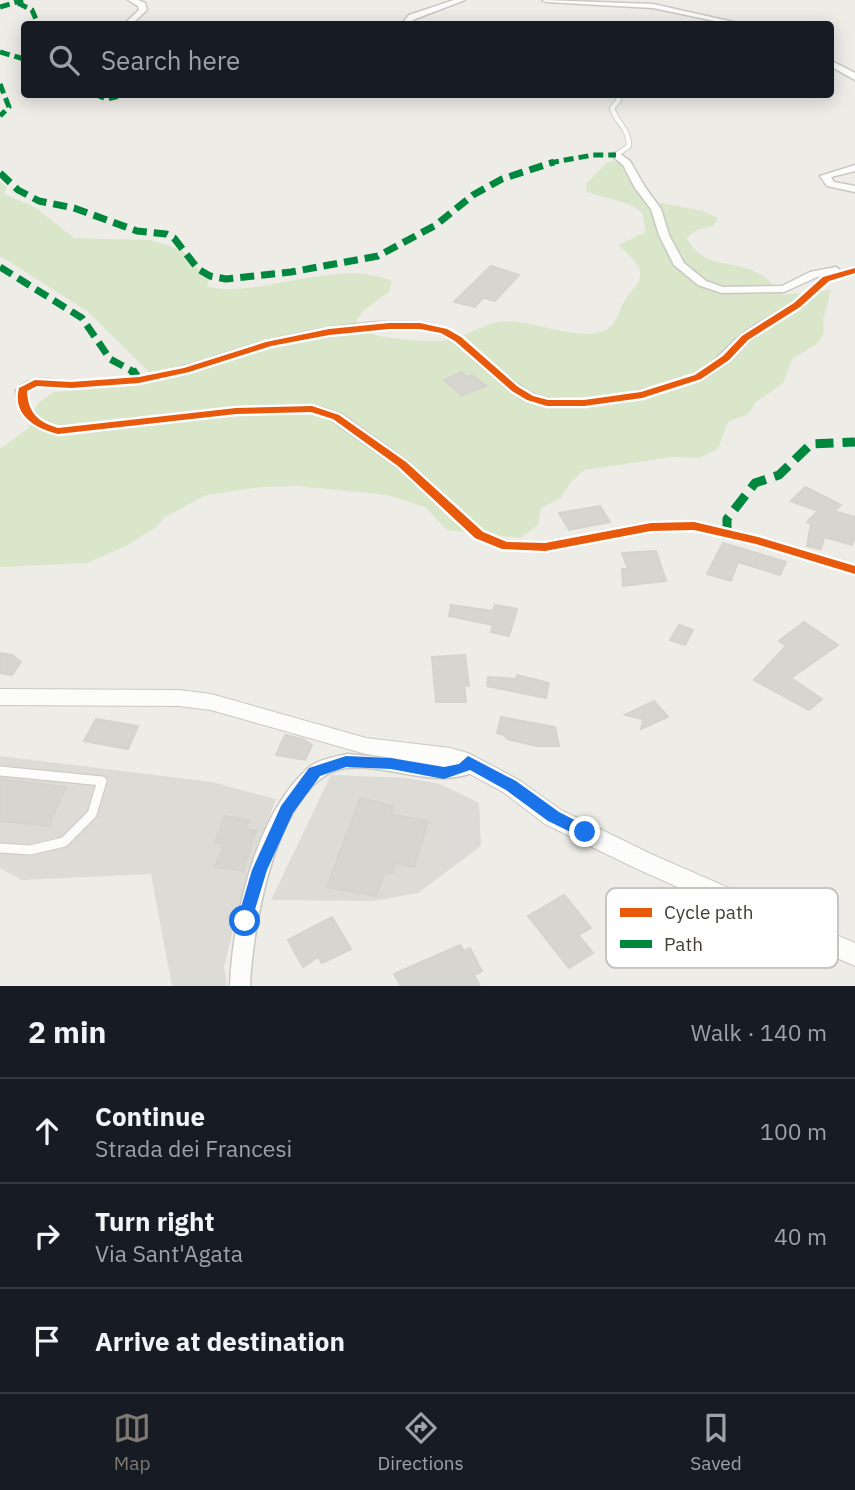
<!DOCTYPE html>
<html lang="en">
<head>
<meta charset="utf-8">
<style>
	:root { --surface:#171b24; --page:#20242c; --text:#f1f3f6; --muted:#9ea1a6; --line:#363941; --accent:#7e7a73 }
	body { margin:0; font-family:"IBM Plex Sans",sans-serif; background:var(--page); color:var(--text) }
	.stop { position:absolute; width:21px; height:21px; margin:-16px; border:5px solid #1a73e8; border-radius:50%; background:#fff }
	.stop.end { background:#1a73e8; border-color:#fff; box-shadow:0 2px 7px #0008 }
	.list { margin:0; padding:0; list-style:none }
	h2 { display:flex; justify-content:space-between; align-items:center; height:91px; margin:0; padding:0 28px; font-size:30px }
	h2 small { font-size:23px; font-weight:400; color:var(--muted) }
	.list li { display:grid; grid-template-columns:46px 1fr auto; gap:21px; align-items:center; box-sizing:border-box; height:105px; padding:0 28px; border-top:2px solid var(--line) }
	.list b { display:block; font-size:26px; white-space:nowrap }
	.list p { margin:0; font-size:23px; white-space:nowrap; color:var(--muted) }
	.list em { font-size:23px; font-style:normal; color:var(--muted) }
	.icon { flex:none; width:38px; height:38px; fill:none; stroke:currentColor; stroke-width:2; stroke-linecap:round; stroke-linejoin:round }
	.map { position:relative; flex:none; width:855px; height:986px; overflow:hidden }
	.search { position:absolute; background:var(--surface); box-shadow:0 4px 18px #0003; left:21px; right:21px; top:21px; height:77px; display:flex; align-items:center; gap:18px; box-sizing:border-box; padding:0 24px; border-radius:7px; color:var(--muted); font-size:26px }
	.sheet { height:406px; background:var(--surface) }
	nav { display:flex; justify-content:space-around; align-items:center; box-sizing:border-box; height:98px; border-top:2px solid var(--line); background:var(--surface); font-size:19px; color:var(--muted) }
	nav a { display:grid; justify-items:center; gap:4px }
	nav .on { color:var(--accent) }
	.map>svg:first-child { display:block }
	.industrial { fill:#dddbd5 }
	.green { fill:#d9e6c9 }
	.parking { fill:#dcdbd7 }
	.building { fill:#d6d5d0; stroke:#d5d3cd; stroke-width:2 }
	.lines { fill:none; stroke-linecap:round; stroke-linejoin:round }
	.service-far1-casing { stroke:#c9c8c3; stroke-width:6 }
	.service-casing { stroke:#c9c8c3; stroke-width:11 }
	.minor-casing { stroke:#c9c8c3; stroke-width:3 }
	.tertiary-casing { stroke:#c9c8c3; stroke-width:2 }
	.service-far1 { stroke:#fcfcfb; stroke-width:4.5 }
	.service { stroke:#fcfcfb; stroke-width:9 }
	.minor { fill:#fcfcfb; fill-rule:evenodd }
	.tertiary { fill:#fcfcfb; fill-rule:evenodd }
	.quiet-far2 { stroke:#00873e; stroke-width:5; stroke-dasharray:10 5; stroke-linecap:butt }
	.quiet-far1 { stroke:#00873e; stroke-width:7; stroke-dasharray:14 7; stroke-linecap:butt }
	.quiet { stroke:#00873e; stroke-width:9; stroke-dasharray:18 9; stroke-linecap:butt }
	.cycleway-casing { stroke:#fff; stroke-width:5 }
	.cycleway { fill:#e8590c; fill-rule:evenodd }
	.route { fill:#1a73e8 }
	.key { fill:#fff; stroke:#c6c5c2; stroke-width:2 }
	.key-label { font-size:19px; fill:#423d35 }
</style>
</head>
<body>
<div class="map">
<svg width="855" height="986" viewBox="0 0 855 986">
	<rect width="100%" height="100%" fill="#edece7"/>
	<!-- industrial -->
	<g class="industrial">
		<polygon points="0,756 212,782 276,799 246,879 224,967 227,986 172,986 151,874 22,880 0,868"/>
		<polygon points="331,775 406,778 440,784 479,803 481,846 418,893 374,901 271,900"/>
	</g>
	<!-- green -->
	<path class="green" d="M624,161L635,168L645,200L703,211L718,218L713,226L696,230L687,238C703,270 732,259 758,273C768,278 775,287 782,295L831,290L823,321L824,333L818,343L792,359L783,383L756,402L748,414L728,422L718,449L699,458L672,457L584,470L570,483L561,498L541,508L538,525L520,538L447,530L425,507L387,495L298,486L262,487L206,495L165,517L156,527L126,546L87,563L0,567V449L29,428L38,403L54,392L123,387L151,374L87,311L0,256V182L7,187L4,194L35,207L74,238L150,240L182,250L198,269L210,276L207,287C216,288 226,290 235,289C282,287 347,261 392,281L389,292L364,310L356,321C358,324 360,327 363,330C375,339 432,343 448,340C465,337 481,325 498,322C530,316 589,350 613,324C620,316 620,303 631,292C651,271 635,261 618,245L646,232C644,227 644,220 643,215C637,202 600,198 586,191L587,183L608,162Z"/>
	<!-- parking -->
	<polygon class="parking" points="456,801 474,803 477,843 459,858 440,858"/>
	<!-- building -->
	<g class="building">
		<polygon points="491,266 519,275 495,301 483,298 475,307 454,302"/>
		<polygon points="461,372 467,377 472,375 486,386 462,395 444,380"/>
		<polygon points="805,487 841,505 834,511 855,517 855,537 852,545 824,537 821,549 807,546 811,524 807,522 818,511 791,501"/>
		<polygon points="600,506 610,522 569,530 559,513"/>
		<polygon points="723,543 786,562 780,575 738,562 731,581 707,574"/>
		<polygon points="656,551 666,581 623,586 622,569 628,569 622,553"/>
		<polygon points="451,605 493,611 495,605 517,609 509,636 491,632 493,625 449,616"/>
		<polygon points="804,622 838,645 791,678 822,699 809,710 754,680 786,646 779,641"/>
		<polygon points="679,625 693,630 685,645 670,640"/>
		<polygon points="0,653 12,655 21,662 12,675 0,673"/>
		<polygon points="465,655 469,686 464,685 466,702 436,702 432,657"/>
		<polygon points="517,675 549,683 546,698 487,686 488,677 516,679"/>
		<polygon points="654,701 668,717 641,729 643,719 625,715"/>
		<polygon points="501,717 555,727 559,746 537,746 507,739 504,735 497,733"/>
		<polygon points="96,719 138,726 128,749 84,741"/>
		<polygon points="285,735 303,739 312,745 305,760 276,755"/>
		<polygon points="0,779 66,787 49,826 0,821"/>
		<polygon points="360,798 393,806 391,814 428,821 414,867 395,863 393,873 385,872 376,896 327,887"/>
		<polygon points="225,816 249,820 246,829 256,831 243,871 215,867 224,844 215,842"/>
		<polygon points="564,895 591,928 578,935 593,953 569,968 528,916"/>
		<polygon points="332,917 351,949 322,963 318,957 303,967 288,940"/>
		<polygon points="460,945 464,951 470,948 482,971 474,975 480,986 401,986 394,974"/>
	</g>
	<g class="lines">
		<!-- service-far1 casing -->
		<g class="service-far1-casing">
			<path id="service-far1" d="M615,94L619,100L612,108C617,124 629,128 629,146L616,155"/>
		</g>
		<!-- service casing -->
		<g class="service-casing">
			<polyline id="service" points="0,771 102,781 92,814 64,842 30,850 0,848"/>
		</g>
		<!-- minor casing -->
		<g class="minor-casing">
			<g id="minor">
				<polygon points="128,0 138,0 145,3 147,10 132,24 124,24 139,10 138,6"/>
				<polygon points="454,0 465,0 415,19 411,22 413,24 405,24 403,22 409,15"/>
				<polygon points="542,0 653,4 742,24 729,24 653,8 546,2"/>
				<polygon points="830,60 855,73 855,80 830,66"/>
				<path d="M613,153H619L630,161L645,187L661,209L669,235L684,263L706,281L723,287L782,286L810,272L836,267L841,271L855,267V274L830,281L801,307L749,341L730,361L702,380L642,399L584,407H547L525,401L511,392L454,342L440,334L420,330H389L329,336L271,347L190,373L139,384L71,389L37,387L28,392C29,412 39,421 58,427L236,407L312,405L341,414L407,461L484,532L508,541L545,542L651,522L694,521L758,536L855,565V575L756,545L694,531L651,532L545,552L501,549L474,538L397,467L331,420L311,413L236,415L58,435C33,429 16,418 16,390C20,386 27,381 34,380C45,377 59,381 70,381C93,381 117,379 139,376C183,370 224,352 266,341C314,329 369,319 418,322C468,326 488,368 528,391C562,412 655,390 692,375C712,366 724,349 741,335C756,323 774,315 790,304C802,297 812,286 822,277L828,275L817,277L784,292L722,293L698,285L674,265L659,235L651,209L635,188L623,165L611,155Z"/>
				<polygon points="855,165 855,171 831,177 834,182 855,186 855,192 827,186 820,176"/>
				<path d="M347,754L449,764L458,763C463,756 466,755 474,757L477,762L469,774C429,787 388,764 347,768C277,775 252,931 250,986H230C233,918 255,817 307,769C316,760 334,757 347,754Z"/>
			</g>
		</g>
		<!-- tertiary casing -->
		<g class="tertiary-casing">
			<polygon id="tertiary" points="0,689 179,690 211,694 366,738 450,748 468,753 519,780 561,810 651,854 855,943 855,966 635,868 545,824 503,792 461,769 366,754 211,710 179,706 0,705"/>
		</g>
		<!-- service-far1 -->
		<use href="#service-far1" class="service-far1"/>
		<!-- service -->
		<use href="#service" class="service"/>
		<!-- minor -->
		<use href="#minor" class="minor"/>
		<!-- tertiary -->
		<use href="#tertiary" class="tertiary"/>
		<!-- quiet-far2 -->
		<g class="quiet-far2">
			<polyline points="18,3 32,10 38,24"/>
			<polyline points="0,7 23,0"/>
			<polyline points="0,52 24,59"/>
			<polyline points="0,84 9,107 0,116"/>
			<polyline points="95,94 106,99 116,97 113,94"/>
			<polyline points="549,163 593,155 616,155"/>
		</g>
		<!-- quiet-far1 -->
		<g class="quiet-far1">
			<polyline points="0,173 18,190 39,201 74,208 137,231 166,234 174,238 198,269 210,276 226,279 291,272 378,256 436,225 473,195 502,179 554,162"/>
			<polyline points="0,267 82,318 110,359 134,372"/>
		</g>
		<!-- quiet -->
		<g class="quiet">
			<polyline points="132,370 139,380"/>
			<polyline points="727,534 727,519 755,483 779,475 811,444 855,442"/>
		</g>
		<!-- cycleway casing -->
		<g class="cycleway-casing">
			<path id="cycleway" d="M855,268V273L829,281L800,307L748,340L729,360L701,379L642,398L584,406H547L527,400L512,391L455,341L441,333L420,329H389L329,335L271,346L189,372L139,383L71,388L37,386L27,391C28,413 38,422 58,428L236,408L312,406L339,415L406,462L483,532L507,542L545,543L651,523L694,522L758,537L855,566V574L756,544L694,530L651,531L545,551L502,549L475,538L398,466L333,419L311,412L236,414L58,434C35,428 12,415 19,388L35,380L71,382L139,377L184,368L266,342L329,329L389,323H420L447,329L461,337L518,387L533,396L548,400H584L641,392L695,375L723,356L742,336L794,303L823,277Z"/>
		</g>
		<!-- cycleway -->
		<use href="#cycleway" class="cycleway"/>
	</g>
	<!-- route -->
	<polygon class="route" points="346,756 391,758 444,767 459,764 468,756 516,781 559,812 590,828 593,832 585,839 548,821 506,790 470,770 444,779 391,769 346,767 320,776 293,813 267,870 250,926 239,926 237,921 252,870 281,806 309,768"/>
	<!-- legend -->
	<rect x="606" y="888" width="232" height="80" rx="10" class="key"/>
	<rect x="620" y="908" width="32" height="9" fill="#e8590c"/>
	<rect x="620" y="940" width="32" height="8" fill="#00873e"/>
	<g class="key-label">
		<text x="664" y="919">Cycle path</text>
		<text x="664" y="951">Path</text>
	</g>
</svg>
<div class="stop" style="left:245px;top:921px"></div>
<div class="stop end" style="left:585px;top:832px"></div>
<div class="search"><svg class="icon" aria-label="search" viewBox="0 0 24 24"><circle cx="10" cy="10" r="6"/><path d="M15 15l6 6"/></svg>Search here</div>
</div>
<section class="sheet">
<h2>2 min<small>Walk · 140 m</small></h2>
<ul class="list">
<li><svg class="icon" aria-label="ahead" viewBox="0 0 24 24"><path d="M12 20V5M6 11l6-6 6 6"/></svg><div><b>Continue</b><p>Strada dei Francesi</p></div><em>100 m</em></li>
<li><svg class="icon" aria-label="right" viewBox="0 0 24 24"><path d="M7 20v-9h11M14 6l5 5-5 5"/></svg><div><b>Turn right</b><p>Via Sant'Agata</p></div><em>40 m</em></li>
<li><svg class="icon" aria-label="arrive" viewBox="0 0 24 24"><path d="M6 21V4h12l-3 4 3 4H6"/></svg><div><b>Arrive at destination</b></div></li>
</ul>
</section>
<nav>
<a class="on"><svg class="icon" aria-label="map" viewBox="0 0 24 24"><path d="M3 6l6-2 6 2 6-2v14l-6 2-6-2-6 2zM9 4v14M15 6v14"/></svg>Map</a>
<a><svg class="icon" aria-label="directions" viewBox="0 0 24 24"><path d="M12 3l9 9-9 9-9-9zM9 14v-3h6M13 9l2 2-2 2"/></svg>Directions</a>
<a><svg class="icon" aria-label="saved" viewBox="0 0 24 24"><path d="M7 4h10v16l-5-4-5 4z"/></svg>Saved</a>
</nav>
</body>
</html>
